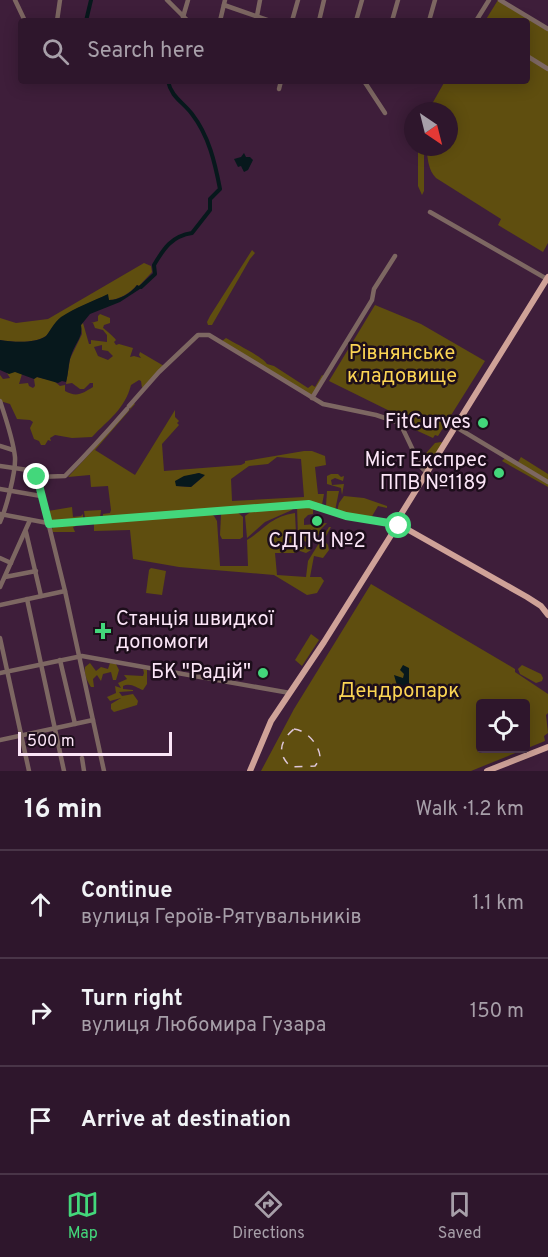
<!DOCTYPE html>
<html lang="en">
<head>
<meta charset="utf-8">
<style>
	:root { --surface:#2e162c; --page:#361f34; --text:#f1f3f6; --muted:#a79fa9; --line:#493548; --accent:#43d77b }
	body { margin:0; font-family:Overpass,sans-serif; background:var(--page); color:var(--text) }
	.controls { position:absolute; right:18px; bottom:18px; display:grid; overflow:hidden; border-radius:6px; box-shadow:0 3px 15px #0003 }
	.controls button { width:54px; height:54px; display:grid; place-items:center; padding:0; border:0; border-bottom:2px solid var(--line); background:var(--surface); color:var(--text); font:30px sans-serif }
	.compass { position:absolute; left:404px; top:102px; width:54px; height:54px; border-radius:50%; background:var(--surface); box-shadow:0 3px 15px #0003; rotate:145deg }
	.scale { position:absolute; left:18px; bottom:15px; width:154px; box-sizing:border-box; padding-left:6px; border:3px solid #fbe5f7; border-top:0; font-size:16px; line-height:21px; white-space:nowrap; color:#fbe5f7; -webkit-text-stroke:4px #1d0e1b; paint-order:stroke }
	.stop { position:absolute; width:18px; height:18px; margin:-14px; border:4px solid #43d77b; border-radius:50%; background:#fff }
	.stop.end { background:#43d77b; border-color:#fff; box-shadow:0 2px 6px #0008 }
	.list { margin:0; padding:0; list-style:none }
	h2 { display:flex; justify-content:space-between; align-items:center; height:78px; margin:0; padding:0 24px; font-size:26px }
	h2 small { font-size:20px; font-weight:400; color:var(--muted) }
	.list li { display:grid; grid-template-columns:39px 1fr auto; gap:18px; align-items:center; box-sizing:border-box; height:108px; padding:0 24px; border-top:2px solid var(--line) }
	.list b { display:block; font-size:22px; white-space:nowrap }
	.list p { margin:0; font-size:20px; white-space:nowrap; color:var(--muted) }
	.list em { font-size:20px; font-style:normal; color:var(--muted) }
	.icon { flex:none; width:33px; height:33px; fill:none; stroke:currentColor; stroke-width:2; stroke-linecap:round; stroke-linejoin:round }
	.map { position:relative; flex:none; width:548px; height:771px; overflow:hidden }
	.search { position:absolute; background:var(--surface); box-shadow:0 3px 15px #0003; left:18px; right:18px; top:18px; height:66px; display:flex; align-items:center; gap:15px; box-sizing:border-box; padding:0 21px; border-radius:6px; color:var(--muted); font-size:22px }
	.sheet { height:402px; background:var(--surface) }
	nav { display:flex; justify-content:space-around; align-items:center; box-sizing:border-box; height:84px; border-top:2px solid var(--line); background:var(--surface); font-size:16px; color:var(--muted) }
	nav a { display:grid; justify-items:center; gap:3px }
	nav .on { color:var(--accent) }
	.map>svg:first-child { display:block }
	.green { fill:#5f4e0f; fill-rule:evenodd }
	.water { fill:#07181c }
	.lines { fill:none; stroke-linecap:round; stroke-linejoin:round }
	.river { stroke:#07181c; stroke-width:4 }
	.minor { stroke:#7d6762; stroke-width:4.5 }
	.major { stroke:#cfa298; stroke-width:6 }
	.rail { stroke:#dec7da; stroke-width:1.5; stroke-dasharray:8 8; stroke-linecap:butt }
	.route { stroke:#43d77b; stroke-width:8 }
	.poi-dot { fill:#43d77b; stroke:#1d0e1b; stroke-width:2 }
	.labels { text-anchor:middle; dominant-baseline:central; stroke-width:5; stroke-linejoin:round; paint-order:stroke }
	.park-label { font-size:20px; fill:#fcd554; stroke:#1d0e1b }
	.poi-label { font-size:20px; fill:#fbe5f7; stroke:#1d0e1b; text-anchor:end }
</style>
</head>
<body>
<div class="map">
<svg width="548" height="771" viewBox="0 0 548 771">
	<rect width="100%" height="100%" fill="#3e1e3a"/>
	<!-- green -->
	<g class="green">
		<path d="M498,0L548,31V243L543,252L498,225L501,219L436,178C428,170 428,159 426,147H449V111H428L445,81H527V21H485Z"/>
		<polygon points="418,147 424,147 424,191 422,195 418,186"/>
		<polygon points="252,250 255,253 250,259 212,325 208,325 207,322 210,316"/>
		<path d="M144,263L151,266L152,272L139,286L137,285C130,293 119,300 109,300L107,295C92,302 74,308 61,318C55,322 49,333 46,336C34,344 14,342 0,340V318L16,323L48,319Z"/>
		<polygon points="375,305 421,324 485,361 438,436 435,435 433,438 409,427 412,422 329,381"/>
		<path d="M100,314L110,318V323L104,325L103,328C105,329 116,339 116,340L114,342L116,345L119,344L133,348L130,357L134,356L141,358L139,355L140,352L164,366L142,388L141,381L139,380L131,385C125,409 108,420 92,437L72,438L55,435L50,438L51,441L48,440L45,445H41L39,441L34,439L30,428L33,422L30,420L17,419L10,404L0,401V375L3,379L10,378L7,373L15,371L22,374L19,384L28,383L29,386L33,388L35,386L34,379L37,377L54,381L60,386L65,385V391C77,398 83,393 93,387V383H90L84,389H80L72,383L66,384L70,359L82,334L81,325L83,323L89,344H91V340L107,342V335L103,330L95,328L93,323H91L98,321V316ZM102,345V350L108,351L113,356L108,360L98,356L94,347Z"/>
		<path d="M226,338C236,344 263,357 267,364L274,366L308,388L312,385L315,387L322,375L324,376L311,396L222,341Z"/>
		<path d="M133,402L135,404L95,450L135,475L175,410V417L179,421L177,423L179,425L162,444L164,471L241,465L245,463V461L304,451H312L325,456L326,465L315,467L318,494H324L322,505L308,502L103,517V514L110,513L111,510L108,486L91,487L90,475L68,477L94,449L104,434L130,409ZM277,457L301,459L304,497L232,501L231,479L249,466L268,464ZM199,473L204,476L191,487L176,486L192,475Z"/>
		<polygon points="441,442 443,443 427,470 421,466 421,459 435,443"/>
		<polygon points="521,457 548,474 548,481 518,462"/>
		<polygon points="505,458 548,484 548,487 502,461"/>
		<polygon points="331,474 338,474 341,477 344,476 343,481 335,478 331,480 332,485 344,484 342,495 341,488 327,484 327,476"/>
		<polygon points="327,491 339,491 335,511 326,506"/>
		<polygon points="344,496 364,498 387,506 387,508 378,506 371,518 337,511 339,503"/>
		<polygon points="44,498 48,511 72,507 73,517 81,516 83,514 83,519 51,521"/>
		<polygon points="308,505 313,507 313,514 308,515 304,519 304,525 327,523 321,529 316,540 309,536 307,542 314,547 298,537 297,506"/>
		<polygon points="294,506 292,510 265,522 247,538 245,516 252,511"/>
		<polygon points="101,510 100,518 85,518 84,511"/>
		<polygon points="236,511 243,517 243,537 240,539 222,539 220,535 221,515 223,512"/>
		<path d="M295,513L296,533L293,544L298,542L311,550L306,553L297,550L296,553H275L277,575L306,577L308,561L329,527H331L324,540L328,545L329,550L323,558L314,556L310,577H321L324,581L317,593L307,595L274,575L179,567L133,559L130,530L94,531V522L211,514L214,516L217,521L220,566H248L247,540C265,529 270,517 295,513Z"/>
		<polygon points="76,524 76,526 73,527 75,532 53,532 51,530 55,525"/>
		<polygon points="151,568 166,571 162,595 146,593 149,570"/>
		<path d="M371,584L515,669V672L548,694V713L546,715L548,733L544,736L545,741L471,771H261L294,709ZM480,704H526V748H480Z"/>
		<polygon points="311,634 319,640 302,666 295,660"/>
		<path d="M90,663L96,671L101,667L108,669L110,663L116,664L119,670L116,680H113L111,672L103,674L101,681L97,675L93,679L94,687H91C87,681 84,674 85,667Z"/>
		<polygon points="522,665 541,674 543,678 542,681 536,683 520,674 518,669"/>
		<path d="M143,669L147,670V684L143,690C137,688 130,682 123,686V689L133,690V691L119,692L122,696L133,694L138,701L137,705L114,712L111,709V704L121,698L110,701L107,697L116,693L115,686L121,688L118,683L127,679L124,675L143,676L144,673Z"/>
	</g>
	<!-- water -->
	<g class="water">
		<polygon points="244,153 246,157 250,157 253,160 248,170 244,172 241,166 238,167 234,159 241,157"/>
		<path d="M142,284L143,287L120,302L90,314L81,325C83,337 76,342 72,353C68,362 69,372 66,382L62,381L58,383L37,377L34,379L15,372L9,374L0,370V340C13,342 35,344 46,336C49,333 54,322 61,317C75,308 93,301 108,294L109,300C120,300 131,293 137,285L139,286Z"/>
		<polygon points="199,473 205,475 191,487 176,486 175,481 184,476"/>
		<polygon points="403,665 409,668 409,683 422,698 421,699 415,695 402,695 398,689 394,675 403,678 404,674 400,670"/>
	</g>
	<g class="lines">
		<!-- river -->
		<g class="river">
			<polyline points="86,21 91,0"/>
			<path d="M141,287L155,274L154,265C164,248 172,236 192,233L210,210V199L220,189C215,163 209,136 192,114C183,102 171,97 168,81"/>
		</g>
		<!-- minor -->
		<g class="minor">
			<polyline points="15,0 25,21"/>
			<polyline points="167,0 188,21"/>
			<polyline points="500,0 548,29"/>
			<polyline points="224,5 270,21"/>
			<polyline points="183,17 188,0"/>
			<polyline points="57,21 60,0"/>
			<polyline points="220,21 225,0"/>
			<polyline points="256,21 260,0"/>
			<polyline points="292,21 298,0"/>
			<polyline points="319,21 324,0"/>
			<polyline points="356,21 362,0"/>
			<polyline points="392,21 398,0"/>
			<polyline points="429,21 435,0"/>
			<polyline points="476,21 489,0"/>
			<polyline points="527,56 548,69"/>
			<polyline points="364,81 385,113"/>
			<polyline points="279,89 281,81"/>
			<polyline points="430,212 547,279"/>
			<polyline points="312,398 372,300 374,289 395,256"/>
			<path d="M0,401C6,419 13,439 15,457C16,472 6,509 0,522"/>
			<polyline points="129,406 159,372 198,335 209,335 323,404 376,415 400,423 421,467 427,473"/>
			<polyline points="456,427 548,482"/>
			<polyline points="0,446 13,450"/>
			<polyline points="0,466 35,471 37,477 65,591 104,771"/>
			<path d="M37,477L65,476C87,454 107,432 127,409"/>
			<polyline points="0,489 41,496"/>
			<polyline points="0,514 53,524 309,504 316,505 346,516 392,524"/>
			<polyline points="26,532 41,596"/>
			<polyline points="0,558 11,563"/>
			<polyline points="5,577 36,571"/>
			<polyline points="0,587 30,520"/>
			<polyline points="27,599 64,771"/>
			<polyline points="0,605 65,591"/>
			<polyline points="0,638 29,771"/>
			<polyline points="60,660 75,724"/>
			<polyline points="0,673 82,656 290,693"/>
			<polyline points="0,740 93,720"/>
			<polyline points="82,758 84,771"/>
		</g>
		<!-- major -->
		<g class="major">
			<polyline points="398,524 527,597 541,606 548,615"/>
			<polyline points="395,529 395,524 548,277"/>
			<polyline points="250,771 271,721 324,642 395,529 400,525"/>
			<polyline points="487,771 548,747"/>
		</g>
		<!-- rail -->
		<path class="rail" d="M294,729C307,730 321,747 320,759L315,766L291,767C277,754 279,742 294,729Z"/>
	</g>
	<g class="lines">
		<!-- route -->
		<polyline class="route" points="37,477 49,524 309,504 346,516 389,523 396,527 399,526"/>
	</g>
	<!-- markers -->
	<g class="poi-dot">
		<circle cx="483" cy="423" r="6"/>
		<circle cx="499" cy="473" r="6"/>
		<circle cx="317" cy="521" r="6"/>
		<path d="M100 622h6v6h6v6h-6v6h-6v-6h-6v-6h6z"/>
		<circle cx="263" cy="673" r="6"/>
	</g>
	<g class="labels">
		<!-- park labels -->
		<g class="park-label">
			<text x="402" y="354">Рівнянське<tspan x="402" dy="23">кладовище</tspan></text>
			<text x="399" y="692">Дендропарк</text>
		</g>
		<!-- poi labels -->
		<g class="poi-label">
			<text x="471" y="423">FitCurves</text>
			<text x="487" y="461">Міст Експрес<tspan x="487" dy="23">ППВ №1189</tspan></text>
			<text x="317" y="542" text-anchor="middle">СДПЧ №2</text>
			<text x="116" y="620" text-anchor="start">Станція швидкої<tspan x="116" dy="23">допомоги</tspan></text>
			<text x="251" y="673">БК "Радій"</text>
		</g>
	</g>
</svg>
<div class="controls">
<button><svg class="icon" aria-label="locate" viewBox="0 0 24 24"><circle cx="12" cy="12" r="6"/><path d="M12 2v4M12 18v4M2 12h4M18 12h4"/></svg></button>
</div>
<svg class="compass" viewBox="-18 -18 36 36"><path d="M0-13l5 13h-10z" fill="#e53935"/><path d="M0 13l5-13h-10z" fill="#a79fa9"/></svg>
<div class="scale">500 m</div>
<div class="stop" style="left:399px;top:526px"></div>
<div class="stop end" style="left:37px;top:477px"></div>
<div class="search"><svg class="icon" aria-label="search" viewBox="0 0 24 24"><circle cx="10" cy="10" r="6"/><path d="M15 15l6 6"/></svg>Search here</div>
</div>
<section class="sheet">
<h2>16 min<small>Walk · 1.2 km</small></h2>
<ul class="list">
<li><svg class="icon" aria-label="ahead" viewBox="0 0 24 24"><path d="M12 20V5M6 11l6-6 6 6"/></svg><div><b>Continue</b><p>вулиця Героїв-Рятувальників</p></div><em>1.1 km</em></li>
<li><svg class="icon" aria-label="right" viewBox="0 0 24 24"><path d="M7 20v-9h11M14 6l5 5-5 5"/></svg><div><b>Turn right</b><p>вулиця Любомира Гузара</p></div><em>150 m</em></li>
<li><svg class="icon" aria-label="arrive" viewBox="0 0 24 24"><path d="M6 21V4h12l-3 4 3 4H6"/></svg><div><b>Arrive at destination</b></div></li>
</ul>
</section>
<nav>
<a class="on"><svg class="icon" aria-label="map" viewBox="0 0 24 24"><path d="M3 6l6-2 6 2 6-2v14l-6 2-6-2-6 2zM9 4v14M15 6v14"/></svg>Map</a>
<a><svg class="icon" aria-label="directions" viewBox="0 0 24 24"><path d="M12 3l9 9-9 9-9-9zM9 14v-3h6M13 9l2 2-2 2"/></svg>Directions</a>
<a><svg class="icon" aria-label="saved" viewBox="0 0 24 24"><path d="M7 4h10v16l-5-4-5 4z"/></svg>Saved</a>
</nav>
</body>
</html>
